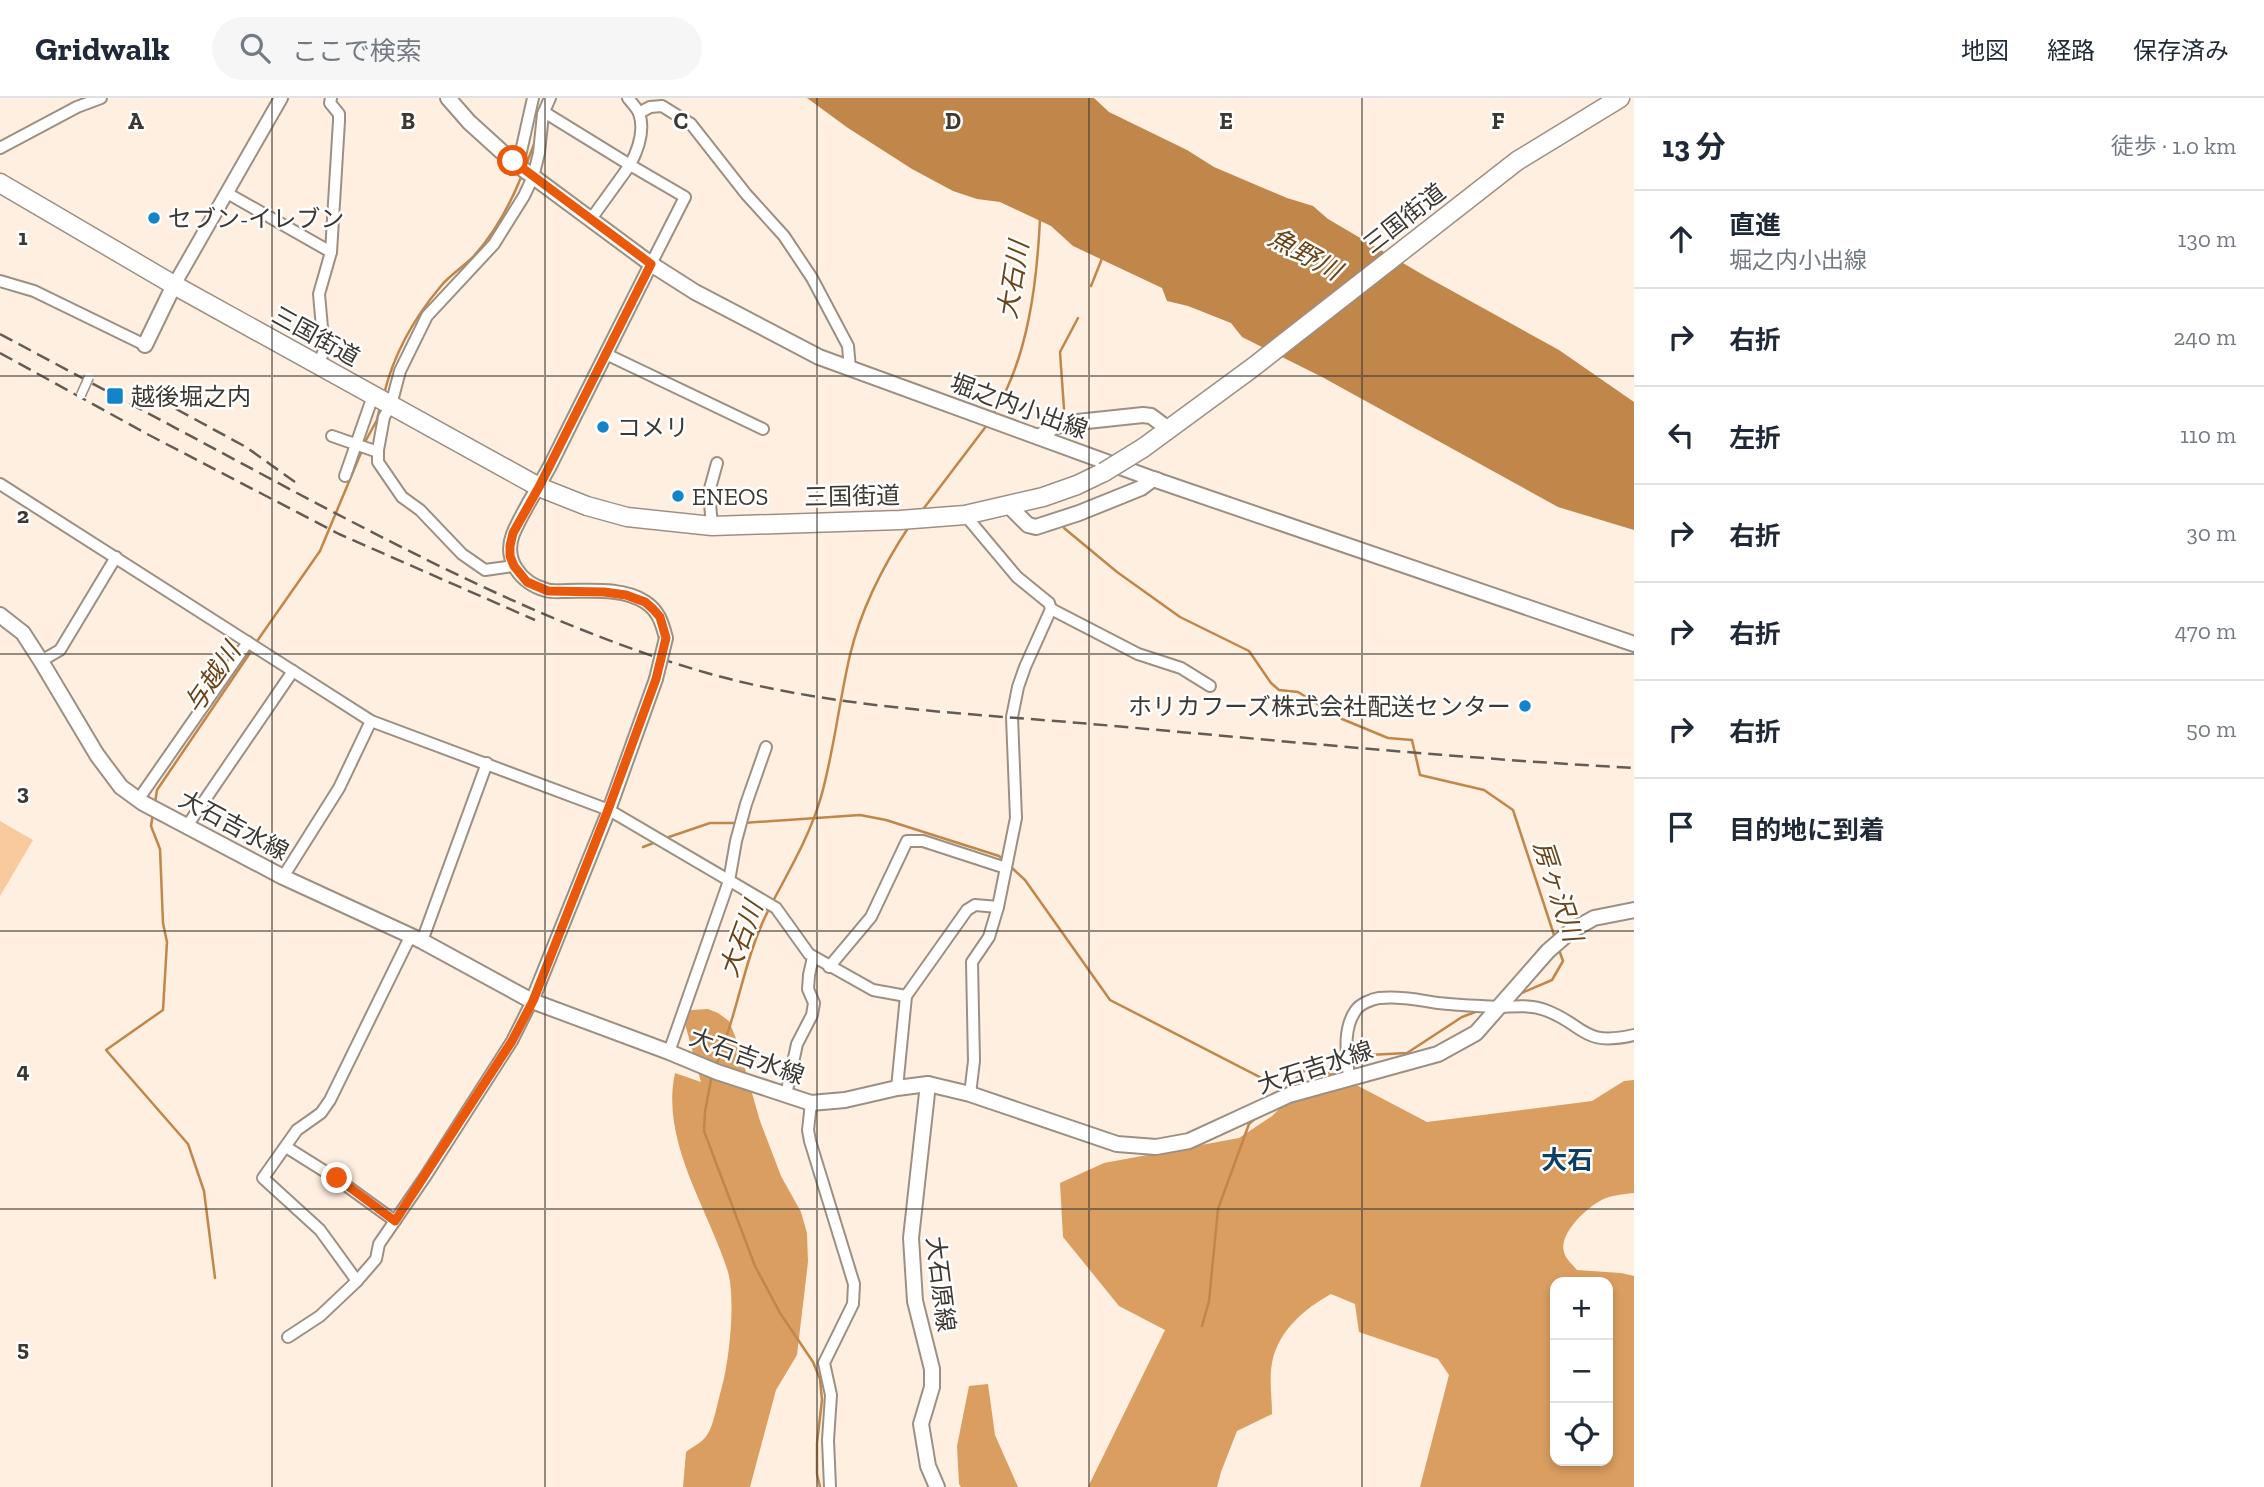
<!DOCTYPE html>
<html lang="ja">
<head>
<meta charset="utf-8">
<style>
	:root { --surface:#fff; --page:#f6f6f7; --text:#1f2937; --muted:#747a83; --line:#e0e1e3 }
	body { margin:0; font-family:"Zilla Slab","Noto Sans JP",serif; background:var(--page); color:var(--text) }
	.controls { position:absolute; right:21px; bottom:21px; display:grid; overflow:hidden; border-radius:14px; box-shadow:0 4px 10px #0003 }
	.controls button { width:63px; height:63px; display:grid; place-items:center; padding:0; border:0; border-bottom:2px solid var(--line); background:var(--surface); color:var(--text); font:35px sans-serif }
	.stop { position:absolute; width:21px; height:21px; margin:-16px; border:5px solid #ea580c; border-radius:50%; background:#fff }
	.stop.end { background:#ea580c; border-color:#fff; box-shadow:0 2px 7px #0008 }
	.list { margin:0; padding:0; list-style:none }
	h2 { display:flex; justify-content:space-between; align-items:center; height:91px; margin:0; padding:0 28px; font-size:30px }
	h2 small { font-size:23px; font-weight:400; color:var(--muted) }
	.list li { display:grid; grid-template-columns:46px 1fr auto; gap:21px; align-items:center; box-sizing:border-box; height:98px; padding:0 28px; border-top:2px solid var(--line) }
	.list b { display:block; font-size:26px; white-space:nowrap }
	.list p { margin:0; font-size:23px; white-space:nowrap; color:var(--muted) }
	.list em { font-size:23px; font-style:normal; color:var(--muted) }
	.icon { flex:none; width:38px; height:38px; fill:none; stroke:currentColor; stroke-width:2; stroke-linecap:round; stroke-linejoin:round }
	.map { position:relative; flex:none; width:1634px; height:1389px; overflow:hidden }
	header { display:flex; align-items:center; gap:42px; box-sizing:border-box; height:98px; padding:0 35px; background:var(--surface); border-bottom:2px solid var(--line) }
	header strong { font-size:33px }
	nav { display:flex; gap:38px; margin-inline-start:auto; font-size:24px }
	.search { width:490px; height:63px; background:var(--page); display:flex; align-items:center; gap:18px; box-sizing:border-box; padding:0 24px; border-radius:38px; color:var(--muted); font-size:26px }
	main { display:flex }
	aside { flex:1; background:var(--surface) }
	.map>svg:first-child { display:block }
	.green { fill:#f9ca9e }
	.forest { fill:#da9e60; fill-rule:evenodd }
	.water { fill:#c18649 }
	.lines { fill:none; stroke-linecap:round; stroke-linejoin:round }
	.stream { stroke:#c18649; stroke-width:2.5 }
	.minor-casing { stroke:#9d9083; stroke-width:14 }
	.tertiary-casing { stroke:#9d9083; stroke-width:16 }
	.secondary-casing { stroke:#9d9083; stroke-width:18 }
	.trunk-casing { stroke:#9d9083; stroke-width:21 }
	.minor { stroke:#fff; stroke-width:10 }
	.tertiary { stroke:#fff; stroke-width:12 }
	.secondary { stroke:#fff; stroke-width:14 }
	.trunk { stroke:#fff; stroke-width:18 }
	.rail { stroke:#635c55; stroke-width:2.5; stroke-dasharray:14 7; stroke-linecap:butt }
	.pedestrian-bridge-casing { stroke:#9d9083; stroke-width:11; stroke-linecap:butt }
	.tertiary-bridge-casing { stroke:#9d9083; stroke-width:16; stroke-linecap:butt }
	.trunk-bridge-casing { stroke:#9d9083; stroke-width:21; stroke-linecap:butt }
	.pedestrian-bridge { stroke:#fff; stroke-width:8 }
	.tertiary-bridge { stroke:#fff; stroke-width:12 }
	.trunk-bridge { stroke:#fff; stroke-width:18 }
	.route { stroke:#ea580c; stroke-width:9 }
	.grid { fill:none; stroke:#3d3832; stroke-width:2; stroke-opacity:0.55 }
	.poi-dot { fill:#1383cc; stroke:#fff; stroke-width:2.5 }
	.labels { text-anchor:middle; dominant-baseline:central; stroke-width:5; stroke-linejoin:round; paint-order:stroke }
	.poi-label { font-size:24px; fill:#3d3832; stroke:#fff; text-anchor:start }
	.street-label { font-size:24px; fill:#3d3832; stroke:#fff }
	.water-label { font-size:26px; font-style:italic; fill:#6c4415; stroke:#fff }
	.neighbourhood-label { font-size:26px; font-weight:bold; fill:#0e3f63; stroke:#fff }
	.grid-label { font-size:23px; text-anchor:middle; font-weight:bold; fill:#3d3832; stroke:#fff; stroke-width:5; stroke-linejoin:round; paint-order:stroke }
</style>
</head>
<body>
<header>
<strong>Gridwalk</strong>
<div class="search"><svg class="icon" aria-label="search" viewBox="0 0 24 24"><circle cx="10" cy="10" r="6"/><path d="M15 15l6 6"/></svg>ここで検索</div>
<nav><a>地図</a><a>経路</a><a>保存済み</a></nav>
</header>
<main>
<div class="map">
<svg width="1634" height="1389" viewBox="0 0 1634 1389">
	<rect width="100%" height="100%" fill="#feefe1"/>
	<!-- green -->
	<polygon class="green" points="0,723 33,742 0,798"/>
	<!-- forest -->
	<g class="forest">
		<path d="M708,911L718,915L729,923L737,943L760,1023L781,1078L801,1114L807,1135L808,1164L797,1257L776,1292L750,1389H683L686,1354C692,1349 703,1344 707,1337C713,1329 717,1307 720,1296C729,1268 736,1203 728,1174C709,1112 660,1043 675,975L701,984L682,915L692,912Z"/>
		<path d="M1322,969L1427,1024L1592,1003L1624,983L1634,982V1095C1625,1096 1615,1097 1606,1100C1590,1106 1558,1135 1564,1154C1565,1160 1573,1167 1577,1172L1621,1175L1634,1178V1389H1420L1449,1277L1438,1261L1359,1234L1355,1206L1331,1196C1304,1211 1278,1233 1272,1265C1269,1281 1272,1300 1272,1316L1237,1333L1221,1374L1217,1389H1088L1165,1232L1119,1208L1063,1139L1060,1085L1104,1065L1239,1040L1272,1018ZM1555,1184H1608V1363H1555Z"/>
		<polygon points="988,1286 995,1337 1018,1389 961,1389 959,1386 957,1348 969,1288"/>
	</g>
	<!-- water -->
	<polygon class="water" points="807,0 1094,0 1109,14 1187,52 1214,69 1287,100 1313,108 1328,121 1425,178 1559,252 1634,304 1634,432 1558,409 1322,279 1242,239 1231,225 1188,208 1167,203 1162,190 1073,148 1051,128 1000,104 977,101 953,93 912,71 848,30"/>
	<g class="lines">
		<!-- stream -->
		<g class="stream">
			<polyline points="526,67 536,41"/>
			<polyline points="1091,188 1103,158"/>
			<path d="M384,296C394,255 414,220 441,188C450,177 463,169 473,159C495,135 510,107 522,77"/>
			<polyline points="1064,311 1060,254 1078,220"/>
			<path d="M993,316C1028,262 1037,184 1040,121"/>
			<polyline points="365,344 377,322 380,309"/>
			<polyline points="921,414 987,327"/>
			<polyline points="1064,430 1117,474 1180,519 1249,553 1271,585 1279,592 1298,594 1342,621 1388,640 1412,642 1420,677 1484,692 1513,712 1555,840"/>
			<polyline points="255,546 320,453 363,350"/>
			<polyline points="155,705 157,692 252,552"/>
			<polyline points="153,715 151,728 160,751 163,825 167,844 163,912 106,952 188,1046 204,1093 215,1180"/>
			<polyline points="743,725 860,717 886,722 999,758 1005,763"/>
			<polyline points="666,740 710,725 737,725"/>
			<polyline points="643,749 656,744"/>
			<polyline points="1010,768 1025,782 1110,902 1285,992"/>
			<path d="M772,805C790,771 810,737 821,699C834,653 839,604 850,557C861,511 884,466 910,427"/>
			<polyline points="1517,897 1552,882 1563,863 1558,849"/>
			<polyline points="1350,958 1407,955 1462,919 1478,913"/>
			<path d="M716,967C738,916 744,859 769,811"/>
			<polyline points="712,976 705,1014 704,1033 755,1168 780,1215 813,1264 820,1281 822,1302 817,1345 817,1376 820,1389"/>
			<polyline points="1286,991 1317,960 1343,958"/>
			<polyline points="1202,1228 1209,1203 1218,1111 1249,1026 1258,1018"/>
		</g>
		<!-- minor casing -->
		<g class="minor-casing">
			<g id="minor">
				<path d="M628,0C631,4 637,10 639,15C645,32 638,52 630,67L685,99L651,166"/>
				<polyline points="544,14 630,67 591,121"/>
				<polyline points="639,15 650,9 662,8 691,26 746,96 784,138 812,180 848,248 850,271"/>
				<polyline points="0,50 77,9 101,0"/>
				<polyline points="518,67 533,0"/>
				<polyline points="227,95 331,154"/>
				<polyline points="0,183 34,193 145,247"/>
				<polyline points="606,256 763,331"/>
				<polyline points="318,268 324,252 319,196 331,154 339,23 339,16 330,5 331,0"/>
				<polyline points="332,338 378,354"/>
				<polyline points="345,378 373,298"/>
				<polyline points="0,386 371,623 609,712 776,810 809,856 873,892 906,898"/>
				<polyline points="965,417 1017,479 1049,505 1051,511 1025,569 1018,589 1012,619 1016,720 998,809 989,839 972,864 974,963 970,996"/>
				<polyline points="712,428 709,394 717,365"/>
				<polyline points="514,468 485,472 462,456 420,412 402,399 378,364 378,352 384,319 391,307 400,273 427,218 494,146 524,98 533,79 539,55 543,16 550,0"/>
				<polyline points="1051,511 1138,556 1181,570 1210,588"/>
				<polyline points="41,563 60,552 116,459"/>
				<polyline points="138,702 248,544"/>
				<polyline points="187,728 293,573"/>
				<polyline points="283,779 339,690 371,623"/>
				<polyline points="422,843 487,665"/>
				<polyline points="829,869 871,819 907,743 923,743 1006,770"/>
				<polyline points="669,954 729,783 736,743 746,706 766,649"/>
				<path d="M1349,980C1347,958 1342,931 1356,912C1360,906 1372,901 1379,900C1399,898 1419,902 1438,905C1458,907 1478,908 1497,909C1513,909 1530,906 1545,912C1586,927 1581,949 1634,937"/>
				<polyline points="897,990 906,898 967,812 975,807 998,809"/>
				<polyline points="786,997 797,946 812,917 814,905 808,891 809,877 813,859"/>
				<polyline points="811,1005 808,1032 810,1043 854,1186 853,1206 824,1265 831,1297 828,1342 830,1389"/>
				<polyline points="286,1049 337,1081 395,1123"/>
				<polyline points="357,1183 320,1132 263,1080 297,1032 321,1015 330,1002 411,837"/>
				<polyline points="288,1239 320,1218 357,1183 376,1161 379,1146 425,1079 512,943 532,903"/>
			</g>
		</g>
		<!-- tertiary casing -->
		<g class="tertiary-casing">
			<g id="tertiary">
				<path d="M651,166C618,232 584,299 551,366C539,389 523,412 513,436C503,462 521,485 546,492C552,494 560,493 567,493C592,493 623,490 645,504C659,513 662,525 666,540"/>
				<polyline points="174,187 281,0"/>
				<polyline points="532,903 609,712 656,581"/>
			</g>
		</g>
		<!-- secondary casing -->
		<g class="secondary-casing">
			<g id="secondary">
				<polyline points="448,0 469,24 512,63 651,166 695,194 819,259 1153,381 1634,546"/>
				<polyline points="145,247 174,187"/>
				<polyline points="1039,339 1053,329 1068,325 1143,317 1151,318 1167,330"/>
				<polyline points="1009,408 1028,427 1036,429 1079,415 1141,390 1153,381 1157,382"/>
				<polyline points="0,517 23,535 41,563 97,657 121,689 143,705 283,779 422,843 532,903 669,954 717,974 811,1005 845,1002 897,990 928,986 970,996 1117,1046 1156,1049 1189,1043 1289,997 1438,956 1476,935 1548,853 1571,833 1594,820 1634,812"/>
				<polyline points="928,986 911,1140 915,1203 932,1271 932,1289 921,1326 928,1368 937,1389"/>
			</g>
		</g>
		<!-- trunk casing -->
		<g class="trunk-casing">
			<g id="trunk">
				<polyline points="0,85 174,187 539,389 587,408 627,419 712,428 900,422 965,417 1043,399 1077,387 1104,374"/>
				<polyline points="1143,350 1252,270 1517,63 1620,0"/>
			</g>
		</g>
		<!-- minor -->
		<use href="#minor" class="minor"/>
		<!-- tertiary -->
		<use href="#tertiary" class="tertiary"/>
		<!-- secondary -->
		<use href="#secondary" class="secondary"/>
		<!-- trunk -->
		<use href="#trunk" class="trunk"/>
		<!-- rail -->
		<g class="rail">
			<path d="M0,236C99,289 198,342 297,395C428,464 564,534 707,575C831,610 964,615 1092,626C1272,642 1453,660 1634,670"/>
			<polyline points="0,255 149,337 339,436 535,522"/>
			<polyline points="176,311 246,349 295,384"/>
		</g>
		<!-- pedestrian-bridge casing -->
		<g class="pedestrian-bridge-casing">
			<polyline id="pedestrian-bridge" points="81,297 89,279"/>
		</g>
		<!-- tertiary-bridge casing -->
		<g class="tertiary-bridge-casing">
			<polyline id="tertiary-bridge" points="656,581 666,540"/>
		</g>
		<!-- trunk-bridge casing -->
		<g class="trunk-bridge-casing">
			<polyline id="trunk-bridge" points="1104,374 1143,350"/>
		</g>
		<!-- pedestrian-bridge -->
		<use href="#pedestrian-bridge" class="pedestrian-bridge"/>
		<!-- tertiary-bridge -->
		<use href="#tertiary-bridge" class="tertiary-bridge"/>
		<!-- trunk-bridge -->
		<use href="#trunk-bridge" class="trunk-bridge"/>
	</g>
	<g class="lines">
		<!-- route -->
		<polyline class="route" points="337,1080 395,1123 512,943 533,903 608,712 656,581 666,540 660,519 653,511 645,504 626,497 604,494 548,493 527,484 514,468 510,458 510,448 513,435 539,389 651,166 513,63"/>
	</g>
	<!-- grid -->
	<path class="grid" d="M272,0V1389M545,0V1389M817,0V1389M1089,0V1389M1362,0V1389M0,278H1634M0,556H1634M0,833H1634M0,1111H1634"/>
	<!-- markers -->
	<g class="poi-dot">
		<circle cx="154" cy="120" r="7"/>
		<rect x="106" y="289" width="18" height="18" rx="3.5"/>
		<circle cx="603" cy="329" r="7"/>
		<circle cx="678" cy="398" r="7"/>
		<circle cx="1525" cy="608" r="7"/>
	</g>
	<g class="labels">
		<!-- poi labels -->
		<g class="poi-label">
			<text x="168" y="120">セブン-イレブン</text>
			<text x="131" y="298">越後堀之内</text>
			<text x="617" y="329">コメリ</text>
			<text x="692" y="398">ENEOS</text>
			<text x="1511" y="608" text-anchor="end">ホリカフーズ株式会社配送センター</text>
		</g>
		<!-- street labels -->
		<g class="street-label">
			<text transform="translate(1404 120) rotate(-38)">三国街道</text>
			<text transform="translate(316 238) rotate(29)">三国街道</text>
			<text transform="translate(1019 308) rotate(20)">堀之内小出線</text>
			<text transform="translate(852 398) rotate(-1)">三国街道</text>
			<text transform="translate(234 727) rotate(28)">大石吉水線</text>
			<text transform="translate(747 958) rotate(20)">大石吉水線</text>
			<text transform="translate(1315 969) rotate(-18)">大石吉水線</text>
			<text transform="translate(941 1186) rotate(83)">大石原線</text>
		</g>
		<!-- water labels -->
		<g class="water-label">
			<text transform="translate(1305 156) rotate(29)">魚野川</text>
			<text transform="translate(1013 182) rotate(-81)">大石川</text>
			<text transform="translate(212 580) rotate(-56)">与越川</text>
			<text transform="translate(1558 793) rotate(72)">房ヶ沢川</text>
			<text transform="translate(741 841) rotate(-70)">大石川</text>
		</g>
		<!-- neighbourhood labels -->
		<g class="neighbourhood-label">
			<text x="1567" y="1062">大石</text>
		</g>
	</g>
	<g class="grid-label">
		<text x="136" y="31">A</text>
		<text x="408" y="31">B</text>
		<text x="681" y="31">C</text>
		<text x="953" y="31">D</text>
		<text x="1226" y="31">E</text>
		<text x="1498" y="31">F</text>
		<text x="23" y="147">1</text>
		<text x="23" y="425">2</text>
		<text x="23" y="702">3</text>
		<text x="23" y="980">4</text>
		<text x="23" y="1258">5</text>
	</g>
</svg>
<div class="controls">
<button>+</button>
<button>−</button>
<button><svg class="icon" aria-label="locate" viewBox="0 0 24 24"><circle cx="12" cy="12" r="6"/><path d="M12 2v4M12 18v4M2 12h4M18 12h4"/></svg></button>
</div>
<div class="stop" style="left:513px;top:63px"></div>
<div class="stop end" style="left:337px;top:1080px"></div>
</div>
<aside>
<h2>13 分<small>徒歩 · 1.0 km</small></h2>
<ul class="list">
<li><svg class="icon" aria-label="ahead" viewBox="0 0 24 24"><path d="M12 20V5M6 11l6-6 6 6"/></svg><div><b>直進</b><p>堀之内小出線</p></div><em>130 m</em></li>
<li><svg class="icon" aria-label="right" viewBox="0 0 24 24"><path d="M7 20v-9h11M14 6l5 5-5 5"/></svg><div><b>右折</b></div><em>240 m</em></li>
<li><svg class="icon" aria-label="left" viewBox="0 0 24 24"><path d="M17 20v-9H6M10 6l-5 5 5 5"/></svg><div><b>左折</b></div><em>110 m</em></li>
<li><svg class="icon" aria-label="right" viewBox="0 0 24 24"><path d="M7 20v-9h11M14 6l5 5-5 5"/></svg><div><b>右折</b></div><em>30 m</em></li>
<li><svg class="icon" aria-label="right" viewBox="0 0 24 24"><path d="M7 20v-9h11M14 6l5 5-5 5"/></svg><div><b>右折</b></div><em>470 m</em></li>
<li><svg class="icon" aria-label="right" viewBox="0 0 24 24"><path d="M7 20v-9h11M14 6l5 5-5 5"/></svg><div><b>右折</b></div><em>50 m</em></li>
<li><svg class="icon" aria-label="arrive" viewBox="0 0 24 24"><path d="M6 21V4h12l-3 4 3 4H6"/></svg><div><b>目的地に到着</b></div></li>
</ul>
</aside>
</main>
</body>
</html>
